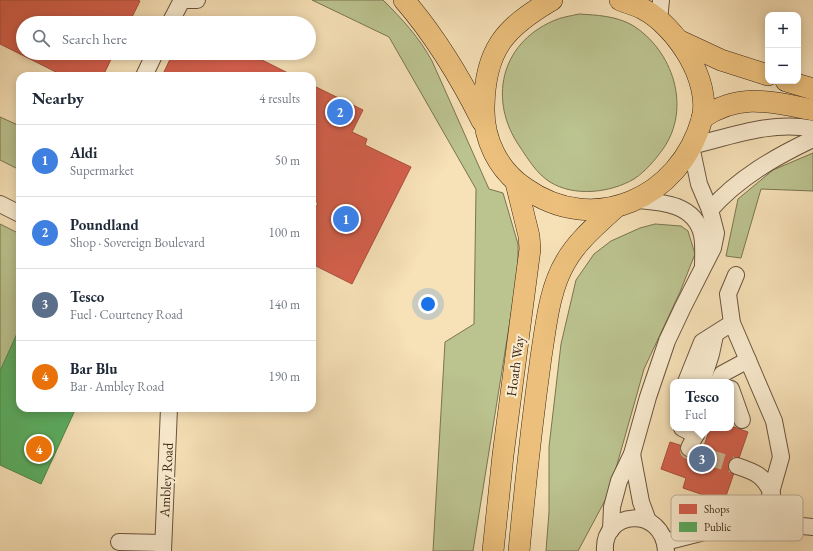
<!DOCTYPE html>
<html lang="en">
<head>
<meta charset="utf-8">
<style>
	:root { --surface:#fff; --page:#f2f2f3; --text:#1f2937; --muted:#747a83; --line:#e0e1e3; --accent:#8f2418 }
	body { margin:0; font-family:"EB Garamond",serif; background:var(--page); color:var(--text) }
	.controls { position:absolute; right:12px; top:12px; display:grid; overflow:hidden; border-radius:8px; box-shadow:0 2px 10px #0003 }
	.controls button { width:36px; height:36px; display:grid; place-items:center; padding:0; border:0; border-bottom:1px solid var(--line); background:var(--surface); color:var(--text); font:20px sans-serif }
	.you { position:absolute; left:428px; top:304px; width:14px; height:14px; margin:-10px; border:3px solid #fff; border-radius:50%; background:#1a73e8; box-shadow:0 0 0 6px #1a73e833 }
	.badge { display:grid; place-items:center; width:26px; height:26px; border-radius:50%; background:var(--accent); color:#fff; font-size:13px; font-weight:700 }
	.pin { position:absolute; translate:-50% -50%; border:2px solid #fff; box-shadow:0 1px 4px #0006 }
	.popup { position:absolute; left:670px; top:379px; width:64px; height:52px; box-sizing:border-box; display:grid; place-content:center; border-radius:8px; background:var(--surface); filter:drop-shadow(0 1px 3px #0005); font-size:13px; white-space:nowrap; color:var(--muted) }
	.popup b { font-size:15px; color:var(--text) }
	.popup::after { content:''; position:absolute; left:50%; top:100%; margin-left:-8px; border:8px solid transparent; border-top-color:var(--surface) }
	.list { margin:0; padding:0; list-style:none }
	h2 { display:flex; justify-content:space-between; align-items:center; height:52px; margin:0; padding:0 16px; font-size:17px }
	h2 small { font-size:13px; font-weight:400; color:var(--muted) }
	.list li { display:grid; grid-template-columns:26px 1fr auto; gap:12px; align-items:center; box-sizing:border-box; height:72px; padding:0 16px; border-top:1px solid var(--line) }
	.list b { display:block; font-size:15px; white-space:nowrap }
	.list p { margin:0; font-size:13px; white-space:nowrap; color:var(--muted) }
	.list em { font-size:13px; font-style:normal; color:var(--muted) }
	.icon { flex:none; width:22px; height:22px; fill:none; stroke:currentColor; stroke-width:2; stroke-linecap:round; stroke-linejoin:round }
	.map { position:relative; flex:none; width:813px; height:551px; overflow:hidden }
	.search { position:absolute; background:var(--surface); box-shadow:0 2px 10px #0003; left:16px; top:16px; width:300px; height:44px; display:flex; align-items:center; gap:10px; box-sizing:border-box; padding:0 14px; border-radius:22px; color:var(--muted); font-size:15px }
	.panel { position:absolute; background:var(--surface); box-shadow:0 2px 10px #0003; left:16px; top:72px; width:300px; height:340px; border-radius:12px }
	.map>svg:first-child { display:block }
	.green { fill:#bbc38f; stroke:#7b7452 }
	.shops { fill:#d6604d; stroke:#a84e3c }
	.public { fill:#5aae61; stroke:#51854a }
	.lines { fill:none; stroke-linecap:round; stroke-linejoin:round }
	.minor-tunnel { stroke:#d1bb97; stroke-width:16; stroke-dasharray:16 8; stroke-linecap:butt }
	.minor-casing { stroke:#6a543e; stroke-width:18 }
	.major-casing { stroke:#3b2515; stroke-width:22 }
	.minor { stroke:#faecd0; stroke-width:16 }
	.major { stroke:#ecc07c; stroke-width:21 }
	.labels { text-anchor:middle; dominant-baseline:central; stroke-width:4; stroke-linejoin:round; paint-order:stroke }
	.street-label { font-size:14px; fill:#3b2515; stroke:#faecd0 }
	.key { fill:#faecd0; stroke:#c1b098; stroke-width:1 }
	.key-label { font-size:11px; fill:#3b2515 }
</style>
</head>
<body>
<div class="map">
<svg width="813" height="551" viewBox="0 0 813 551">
	<rect width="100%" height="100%" fill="#f7e1b7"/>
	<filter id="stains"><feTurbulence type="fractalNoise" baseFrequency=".005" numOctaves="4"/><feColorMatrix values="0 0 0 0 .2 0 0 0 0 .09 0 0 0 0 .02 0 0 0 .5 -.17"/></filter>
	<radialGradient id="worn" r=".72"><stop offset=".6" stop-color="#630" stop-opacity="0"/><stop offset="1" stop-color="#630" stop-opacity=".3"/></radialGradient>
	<!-- green -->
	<g class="green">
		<path d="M312,0H383C402,19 419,37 432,61L489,189L503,193L518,244V271L473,551H433L445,342L474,324L476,189L389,37Z"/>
		<path d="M579,14C597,15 616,16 632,25C673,50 692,108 663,149C655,160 646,171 634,179C610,193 574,197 550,182C537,174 528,159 520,147C488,101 500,44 553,21C561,17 571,16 579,14Z"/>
		<polygon points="0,117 20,126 20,170 0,160"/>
		<polygon points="813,153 813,191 761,189 741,258 726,256 738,199 773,170"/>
		<polygon points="0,224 20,234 20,329 0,375"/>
		<polygon points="655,224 681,226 688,231 695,254 680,292 644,369 609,493 578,551 546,551 549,512 549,447 561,344 576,280 594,254 611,241 640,228"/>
	</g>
	<!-- shops -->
	<g class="shops">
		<polygon points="0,0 137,0 140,1 129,23 23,23 23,53 114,53 103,76 64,76 0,44"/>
		<polygon points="173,53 248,53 294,76 162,76"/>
		<polygon points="312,85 363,110 352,132 367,139 365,145 411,167 352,284 312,264 312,215 318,203 312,199"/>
		<polygon points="731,426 748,432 724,502 683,488 686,478 661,469 670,442 702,452 710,428 731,428"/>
	</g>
	<!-- public -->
	<polygon class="public" points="20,327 20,408 76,408 41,484 0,465 0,371"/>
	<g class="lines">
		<!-- minor-tunnel -->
		<polyline class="minor-tunnel" points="689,448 688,451 737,466"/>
		<!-- minor casing -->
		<g class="minor-casing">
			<g id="minor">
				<polyline points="184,0 197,0"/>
				<polyline points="659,21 661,0"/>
				<polyline points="170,23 182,0"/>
				<polyline points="144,76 155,53"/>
				<path d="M637,200C662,202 695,204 702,235C704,245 703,256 703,266"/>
				<polyline points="0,204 20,214"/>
				<path d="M710,210C738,178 775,157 813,139"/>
				<polyline points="686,382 702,342 732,323"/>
				<polyline points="702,382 711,354 715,335"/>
				<polyline points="718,382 722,374 748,360"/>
				<polyline points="731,389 742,420"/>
				<polyline points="682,428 696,435"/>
				<polyline points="689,448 699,428"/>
				<polyline points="632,454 641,502 648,521"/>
				<path d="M737,466C755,472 764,475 772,494"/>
				<polyline points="764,517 782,524 813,527"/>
				<path d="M611,530L612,507L619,481L632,454L648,397L667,341L683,307L713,248L716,233L710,210L699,184L691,146C729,137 773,120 813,129"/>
				<polyline points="119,542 163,543"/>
				<polyline points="665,542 764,517 781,457 774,421 732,323 728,294 736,275"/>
				<polyline points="163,551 169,408"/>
				<path d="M605,551C602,510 663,505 666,551"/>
			</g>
		</g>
		<!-- major casing -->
		<g class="major-casing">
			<g id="major">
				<path d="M404,0C436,37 460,77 482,121"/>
				<path d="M552,0C504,28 485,50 484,107C483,139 498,170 525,188C594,237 680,198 702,119C712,81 676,26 643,9C636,5 627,3 620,0"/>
				<polyline points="678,40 721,60 768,75"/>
				<polyline points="786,81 813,89"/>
				<path d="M702,118C740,92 772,102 813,110"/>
				<polyline points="493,551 503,455 530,249 529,236 516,183"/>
				<path d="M519,551C525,486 532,422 541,357C546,326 549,289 566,261C578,240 598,224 616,207"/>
			</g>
		</g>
		<!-- minor -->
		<use href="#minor" class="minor"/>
		<!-- major -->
		<use href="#major" class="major"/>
	</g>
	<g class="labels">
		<!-- street labels -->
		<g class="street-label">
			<text transform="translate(515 366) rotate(-82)">Hoath Way</text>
			<text transform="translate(166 480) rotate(-87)">Ambley Road</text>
		</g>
	</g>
	<!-- legend -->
	<rect x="671" y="495" width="132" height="46" rx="6" class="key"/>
	<rect x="679" y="504" width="18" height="10" fill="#d6604d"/>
	<rect x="679" y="522" width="18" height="10" fill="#5aae61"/>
	<g class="key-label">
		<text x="704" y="513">Shops</text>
		<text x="704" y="531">Public</text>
	</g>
	<rect width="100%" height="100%" filter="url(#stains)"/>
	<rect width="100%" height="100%" fill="url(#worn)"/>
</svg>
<div class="controls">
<button>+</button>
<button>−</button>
</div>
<div class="you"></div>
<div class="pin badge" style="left:346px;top:219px;background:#3f7fe0">1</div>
<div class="pin badge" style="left:340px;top:112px;background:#3f7fe0">2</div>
<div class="pin badge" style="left:702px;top:459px;background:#5c6f8a">3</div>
<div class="popup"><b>Tesco</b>Fuel</div>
<div class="pin badge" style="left:39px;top:449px;background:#e8710a">4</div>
<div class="search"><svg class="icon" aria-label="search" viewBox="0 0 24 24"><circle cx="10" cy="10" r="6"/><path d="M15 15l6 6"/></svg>Search here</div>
<section class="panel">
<h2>Nearby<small>4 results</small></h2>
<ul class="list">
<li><span class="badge" style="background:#3f7fe0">1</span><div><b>Aldi</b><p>Supermarket</p></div><em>50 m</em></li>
<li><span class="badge" style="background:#3f7fe0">2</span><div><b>Poundland</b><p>Shop · Sovereign Boulevard</p></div><em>100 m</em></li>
<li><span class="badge" style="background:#5c6f8a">3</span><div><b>Tesco</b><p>Fuel · Courteney Road</p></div><em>140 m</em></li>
<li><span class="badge" style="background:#e8710a">4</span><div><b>Bar Blu</b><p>Bar · Ambley Road</p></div><em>190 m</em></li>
</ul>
</section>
</div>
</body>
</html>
